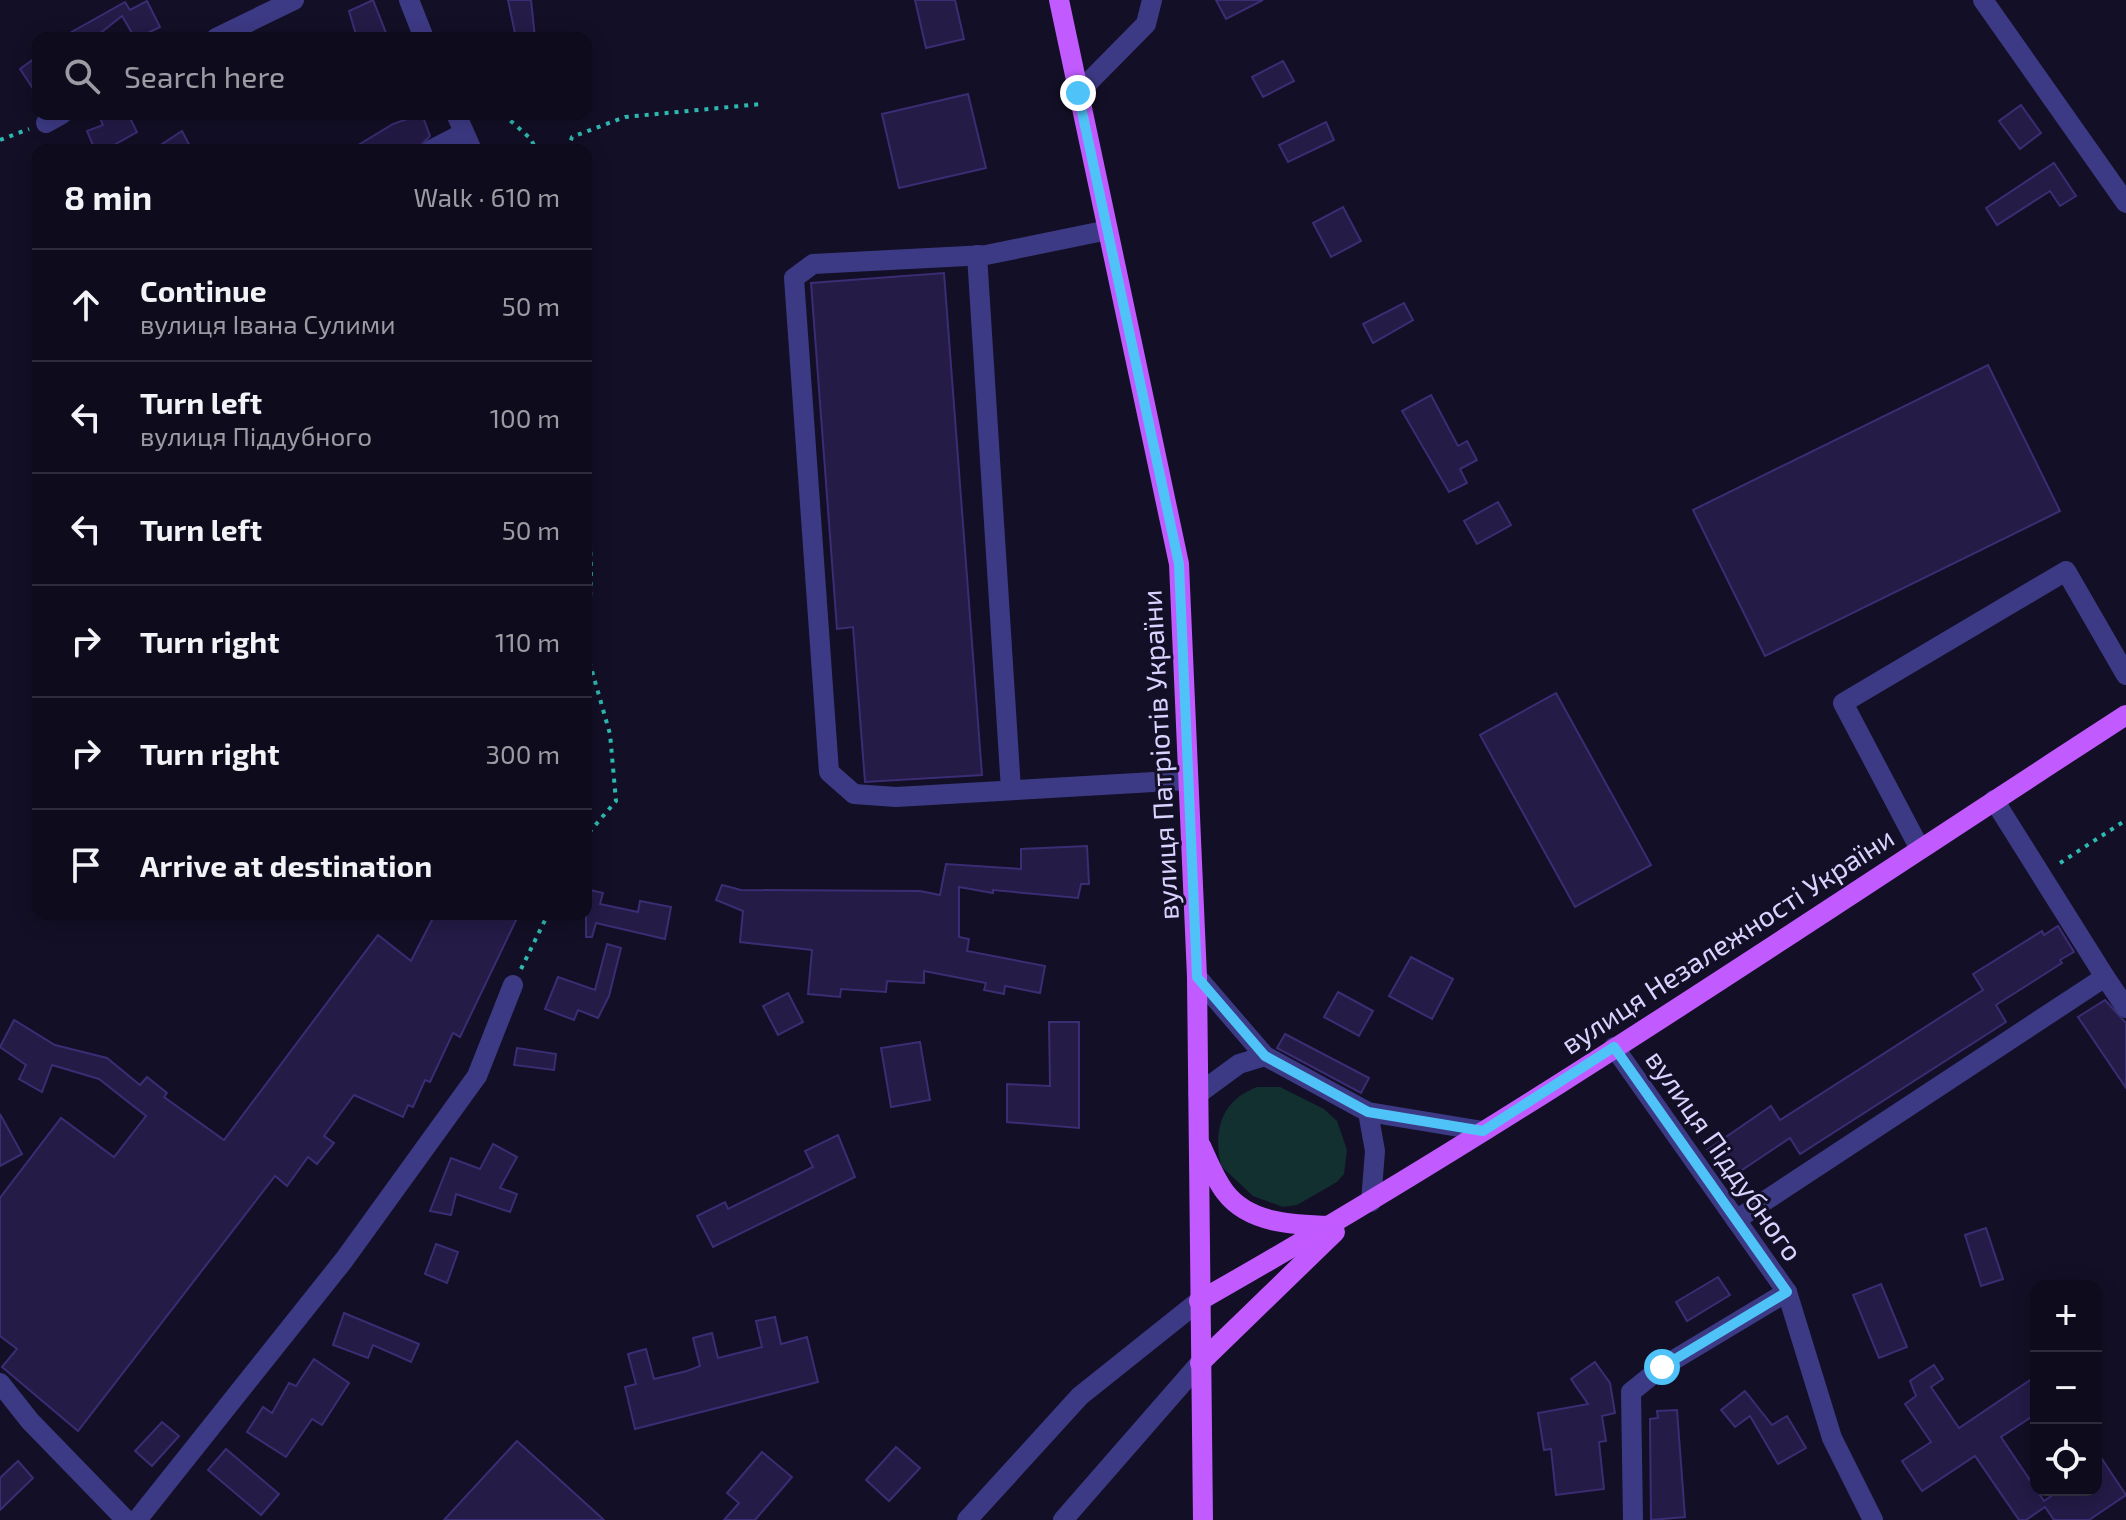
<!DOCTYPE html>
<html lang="en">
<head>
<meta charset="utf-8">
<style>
	:root { --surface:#0e0b1c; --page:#171425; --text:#f1f3f6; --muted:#9b9ba3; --line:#2e2b3b }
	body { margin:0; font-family:"Exo 2",sans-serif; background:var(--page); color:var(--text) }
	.controls { position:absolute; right:24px; bottom:24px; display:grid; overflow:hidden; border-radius:16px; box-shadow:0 4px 20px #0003 }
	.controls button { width:72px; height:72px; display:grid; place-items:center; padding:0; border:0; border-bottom:2px solid var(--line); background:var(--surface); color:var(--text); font:40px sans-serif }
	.stop { position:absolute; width:24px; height:24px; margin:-18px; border:6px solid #4fc3f7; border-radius:50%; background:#fff }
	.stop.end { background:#4fc3f7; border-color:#fff; box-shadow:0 2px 8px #0008 }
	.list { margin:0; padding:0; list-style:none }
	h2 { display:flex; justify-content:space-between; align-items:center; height:104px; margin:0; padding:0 32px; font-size:34px }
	h2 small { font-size:26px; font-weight:400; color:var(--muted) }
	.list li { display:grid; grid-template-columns:52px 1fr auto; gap:24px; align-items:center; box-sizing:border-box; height:112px; padding:0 32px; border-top:2px solid var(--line) }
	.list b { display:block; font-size:30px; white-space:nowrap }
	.list p { margin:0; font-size:26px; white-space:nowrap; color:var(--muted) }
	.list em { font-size:26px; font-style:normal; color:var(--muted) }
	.icon { flex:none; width:44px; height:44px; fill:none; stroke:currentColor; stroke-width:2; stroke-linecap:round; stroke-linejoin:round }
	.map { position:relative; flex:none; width:2126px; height:1520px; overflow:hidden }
	.search { position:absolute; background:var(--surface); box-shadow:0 4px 20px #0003; left:32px; top:32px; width:560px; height:88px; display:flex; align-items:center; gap:20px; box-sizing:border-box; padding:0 28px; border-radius:16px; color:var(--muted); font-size:30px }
	.panel { position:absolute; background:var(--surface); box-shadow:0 4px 20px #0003; left:32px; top:144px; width:560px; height:776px; border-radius:16px }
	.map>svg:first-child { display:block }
	.green { fill:#12302f }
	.building { fill:#241b47; stroke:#3b2d73; stroke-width:2 }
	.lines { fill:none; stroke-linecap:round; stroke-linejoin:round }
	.path { stroke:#2fb8b0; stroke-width:4; stroke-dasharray:4 6; stroke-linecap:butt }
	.minor { stroke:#3d3a85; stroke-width:20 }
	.major { stroke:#c25bff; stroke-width:20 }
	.route { stroke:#4fc3f7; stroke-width:10 }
	.labels { text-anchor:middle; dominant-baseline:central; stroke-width:6; stroke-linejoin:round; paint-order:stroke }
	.street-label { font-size:28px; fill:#d9d4ff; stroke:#130f26 }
</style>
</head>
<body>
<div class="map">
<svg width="2126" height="1520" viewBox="0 0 2126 1520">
	<rect width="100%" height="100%" fill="#130f26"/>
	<!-- green -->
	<path class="green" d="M1257,1087H1280L1324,1109L1337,1121L1347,1150L1344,1174L1337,1182L1297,1205L1283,1207L1253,1196L1221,1166C1213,1129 1221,1101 1257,1087Z"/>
	<!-- building -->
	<g class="building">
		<polygon points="373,0 388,38 357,38 349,11"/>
		<polygon points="508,0 531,0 535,38 516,38"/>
		<polygon points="915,0 955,0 964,39 926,48"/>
		<polygon points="1216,0 1263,0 1226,19"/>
		<polygon points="147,1 160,27 138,38 135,38 122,16 94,38 61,38 125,2 130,10"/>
		<polygon points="38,56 38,96 20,69"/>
		<polygon points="1283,61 1294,81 1263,97 1252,77"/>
		<polygon points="968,94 986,168 899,188 882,114"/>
		<polygon points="2021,105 2041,133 2020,149 1999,121"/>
		<polygon points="98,114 128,114 137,132 105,150 95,150 87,131 103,125"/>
		<polygon points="422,114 430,136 419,147 350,150 393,124"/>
		<polygon points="1326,122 1334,140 1288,162 1279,145"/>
		<polygon points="182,131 192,150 153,150"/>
		<polygon points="2054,163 2076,196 2060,206 2050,191 1997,225 1986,208"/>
		<polygon points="1343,207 1361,241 1331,257 1313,223"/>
		<polygon points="944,273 982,775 865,782 853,627 837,629 811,283"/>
		<polygon points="1404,303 1413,320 1373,343 1363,324"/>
		<polygon points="1988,365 2060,511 1765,656 1693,510"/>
		<polygon points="1431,395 1458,446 1467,441 1477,460 1460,469 1467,483 1449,492 1402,411"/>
		<polygon points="1498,502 1511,525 1477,544 1464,521"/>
		<polygon points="1556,693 1651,865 1575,907 1480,735"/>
		<polygon points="1087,846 1089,884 1081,884 1078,898 993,890 993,893 959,887 959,937 969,939 967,951 1045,966 1040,993 1005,986 1004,994 984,990 986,983 924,971 924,983 887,981 886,992 841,989 840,997 808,994 812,950 740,942 743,911 716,900 722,885 741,890 920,891 940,895 946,864 1021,869 1021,849"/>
		<polygon points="586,889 603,893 600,904 638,912 640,901 671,907 665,939 596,923 592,937 586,937"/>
		<polygon points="435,914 519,914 460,1037 453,1033 430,1082 425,1080 413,1107 408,1105 403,1117 354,1095 324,1136 334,1143 317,1164 308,1157 287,1186 275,1176 78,1431 2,1367 17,1349 0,1336 0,1198 61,1118 114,1157 146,1116 99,1079 52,1065 42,1092 19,1079 26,1065 0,1047 14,1020 55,1045 107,1058 140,1085 147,1077 167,1093 164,1097 224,1140 378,935 411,961"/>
		<polygon points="2058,926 2074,952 2060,960 2062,963 1996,1005 2006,1022 1800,1154 1790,1138 1727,1180 1707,1150 1771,1106 1780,1120 1983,990 1973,974 2042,931 2044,935"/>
		<polygon points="607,944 621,948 609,996 598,1018 578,1010 574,1020 545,1009 558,977 595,990"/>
		<polygon points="1411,957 1453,979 1432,1019 1389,996"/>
		<polygon points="1338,992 1373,1011 1359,1036 1324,1017"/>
		<polygon points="788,993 803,1022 778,1035 763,1006"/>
		<polygon points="2105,1000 2126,1023 2126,1088 2078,1017"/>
		<polygon points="1049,1022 1079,1022 1079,1128 1007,1122 1007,1084 1050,1086"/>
		<polygon points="1285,1034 1369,1078 1361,1093 1277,1048"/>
		<polygon points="920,1042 930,1100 891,1107 881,1048"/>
		<polygon points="517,1048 556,1054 554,1070 514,1065"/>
		<polygon points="0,1114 22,1154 0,1166"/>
		<polygon points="838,1135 855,1177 713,1247 697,1216 725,1202 728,1209 813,1167 805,1151"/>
		<polygon points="493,1144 517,1157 500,1188 517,1194 510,1212 456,1194 451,1215 430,1211 451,1158 480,1169"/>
		<polygon points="1986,1228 2003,1279 1981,1286 1965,1235"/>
		<polygon points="436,1244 458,1252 447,1283 425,1274"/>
		<polygon points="1718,1277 1730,1295 1687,1321 1676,1302"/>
		<polygon points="1881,1284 1907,1347 1879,1358 1853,1295"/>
		<polygon points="344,1313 419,1344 411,1362 373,1345 368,1358 333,1345"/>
		<polygon points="775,1317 781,1344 807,1337 818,1382 635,1429 625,1387 636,1384 628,1354 646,1349 654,1379 687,1371 700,1366 693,1338 712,1333 718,1358 762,1347 756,1321"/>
		<polygon points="314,1359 349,1383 322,1425 312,1419 286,1457 247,1432 263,1407 272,1413 289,1383 296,1386"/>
		<polygon points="1595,1362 1610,1383 1615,1413 1602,1416 1606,1441 1599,1442 1604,1489 1556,1495 1551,1449 1544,1450 1538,1413 1588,1404 1571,1379"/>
		<polygon points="1934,1365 1943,1379 1931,1387 1959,1428 2036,1376 2036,1414 2001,1437 2044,1501 2060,1490 2096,1490 2096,1450 2126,1495 2089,1520 2054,1520 2045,1507 2026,1520 2019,1520 1975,1456 1922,1491 1902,1461 1931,1442 1905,1404 1916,1396 1910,1381"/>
		<polygon points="1745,1391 1772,1425 1787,1416 1806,1448 1778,1464 1750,1416 1735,1427 1721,1410"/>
		<polygon points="1677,1410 1685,1517 1651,1520 1650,1419 1658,1418 1657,1411"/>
		<polygon points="162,1422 179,1436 152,1466 135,1451"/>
		<polygon points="517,1441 604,1520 444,1520"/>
		<polygon points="896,1447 920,1468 889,1501 866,1480"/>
		<polygon points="226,1449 279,1494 261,1515 208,1470"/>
		<polygon points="762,1452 792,1477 755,1520 724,1520 739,1503 727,1493"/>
		<polygon points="18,1461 33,1478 0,1510 0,1478"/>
	</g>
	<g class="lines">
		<!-- path -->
		<g class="path">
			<polyline points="503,114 531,139 536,150"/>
			<polyline points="0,140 29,129"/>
			<polyline points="568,150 572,137 625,117 761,104"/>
			<polyline points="586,452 591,569 588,657 610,734 616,801 586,836"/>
			<polyline points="2060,863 2126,820"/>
			<polyline points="521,969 548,914"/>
		</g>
		<!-- minor -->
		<g class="minor">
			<polyline points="409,0 424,38"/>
			<polyline points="1983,0 2126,203"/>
			<polyline points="216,38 294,0"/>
			<polyline points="1078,93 1146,24 1152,0"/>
			<polyline points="456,114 472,150"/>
			<polyline points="46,123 62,114"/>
			<polyline points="431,150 464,133"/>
			<polyline points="1108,230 986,255 813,264 794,278 829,772 854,794 896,797 1188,780"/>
			<polyline points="977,255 1011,790"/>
			<polyline points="1920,849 1843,703 2066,571 2126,675"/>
			<polyline points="1197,977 1265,1056 1368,1112 1483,1131"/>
			<polyline points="2105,977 2126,1008"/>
			<polyline points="1614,1047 1787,1292 1832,1438 1873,1520"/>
			<polyline points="1198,1094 1239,1064 1265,1056"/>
			<polyline points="1368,1112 1375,1151 1371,1202"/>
			<polyline points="1736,1220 2105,977 1994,800"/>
			<polyline points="0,1383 30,1421 126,1520"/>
			<polyline points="137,1520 344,1260 477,1076 513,985"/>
			<polyline points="967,1520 1080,1396 1199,1301"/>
			<polyline points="1063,1520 1200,1363"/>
			<polyline points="1633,1520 1631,1392 1662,1367 1787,1292"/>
		</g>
		<!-- major -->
		<g class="major">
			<polyline points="1059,0 1179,564 1197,977 1203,1520"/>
			<path d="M1201,1146C1208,1161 1215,1179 1225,1192C1249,1224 1295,1225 1332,1226"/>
			<path d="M1199,1301C1517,1121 1819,914 2126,715"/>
			<polyline points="1200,1363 1335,1232"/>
		</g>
	</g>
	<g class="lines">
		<!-- route -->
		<polyline class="route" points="1078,93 1179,564 1197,977 1265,1056 1368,1112 1483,1131 1614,1047 1787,1292 1662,1367"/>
	</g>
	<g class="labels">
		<!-- street labels -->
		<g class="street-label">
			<text transform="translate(1159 755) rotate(-93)">вулиця Патріотів України</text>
			<text transform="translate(1727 940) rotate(-33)">вулиця Незалежності України</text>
			<text transform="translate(1725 1155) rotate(55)">вулиця Піддубного</text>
		</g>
	</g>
</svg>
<div class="controls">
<button>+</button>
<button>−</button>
<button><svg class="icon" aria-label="locate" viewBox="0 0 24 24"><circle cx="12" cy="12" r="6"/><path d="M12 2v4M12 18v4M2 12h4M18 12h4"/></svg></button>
</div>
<div class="stop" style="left:1662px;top:1367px"></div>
<div class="stop end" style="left:1078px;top:93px"></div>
<div class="search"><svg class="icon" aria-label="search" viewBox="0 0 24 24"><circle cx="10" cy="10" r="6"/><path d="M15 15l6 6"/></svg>Search here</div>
<section class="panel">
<h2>8 min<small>Walk · 610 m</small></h2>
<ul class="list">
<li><svg class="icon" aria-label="ahead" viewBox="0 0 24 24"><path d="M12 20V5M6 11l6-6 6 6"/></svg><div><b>Continue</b><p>вулиця Івана Сулими</p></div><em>50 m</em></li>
<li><svg class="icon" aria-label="left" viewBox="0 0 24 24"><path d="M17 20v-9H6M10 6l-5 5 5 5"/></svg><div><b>Turn left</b><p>вулиця Піддубного</p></div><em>100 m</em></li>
<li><svg class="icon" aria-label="left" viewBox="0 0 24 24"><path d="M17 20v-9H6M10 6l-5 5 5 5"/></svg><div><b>Turn left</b></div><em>50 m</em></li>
<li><svg class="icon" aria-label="right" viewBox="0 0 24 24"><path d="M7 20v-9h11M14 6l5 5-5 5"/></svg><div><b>Turn right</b></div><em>110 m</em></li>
<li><svg class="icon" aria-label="right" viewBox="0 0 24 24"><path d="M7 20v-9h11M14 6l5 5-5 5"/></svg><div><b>Turn right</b></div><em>300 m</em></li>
<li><svg class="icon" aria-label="arrive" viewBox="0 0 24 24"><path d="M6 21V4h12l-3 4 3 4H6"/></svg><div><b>Arrive at destination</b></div></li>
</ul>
</section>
</div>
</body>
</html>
